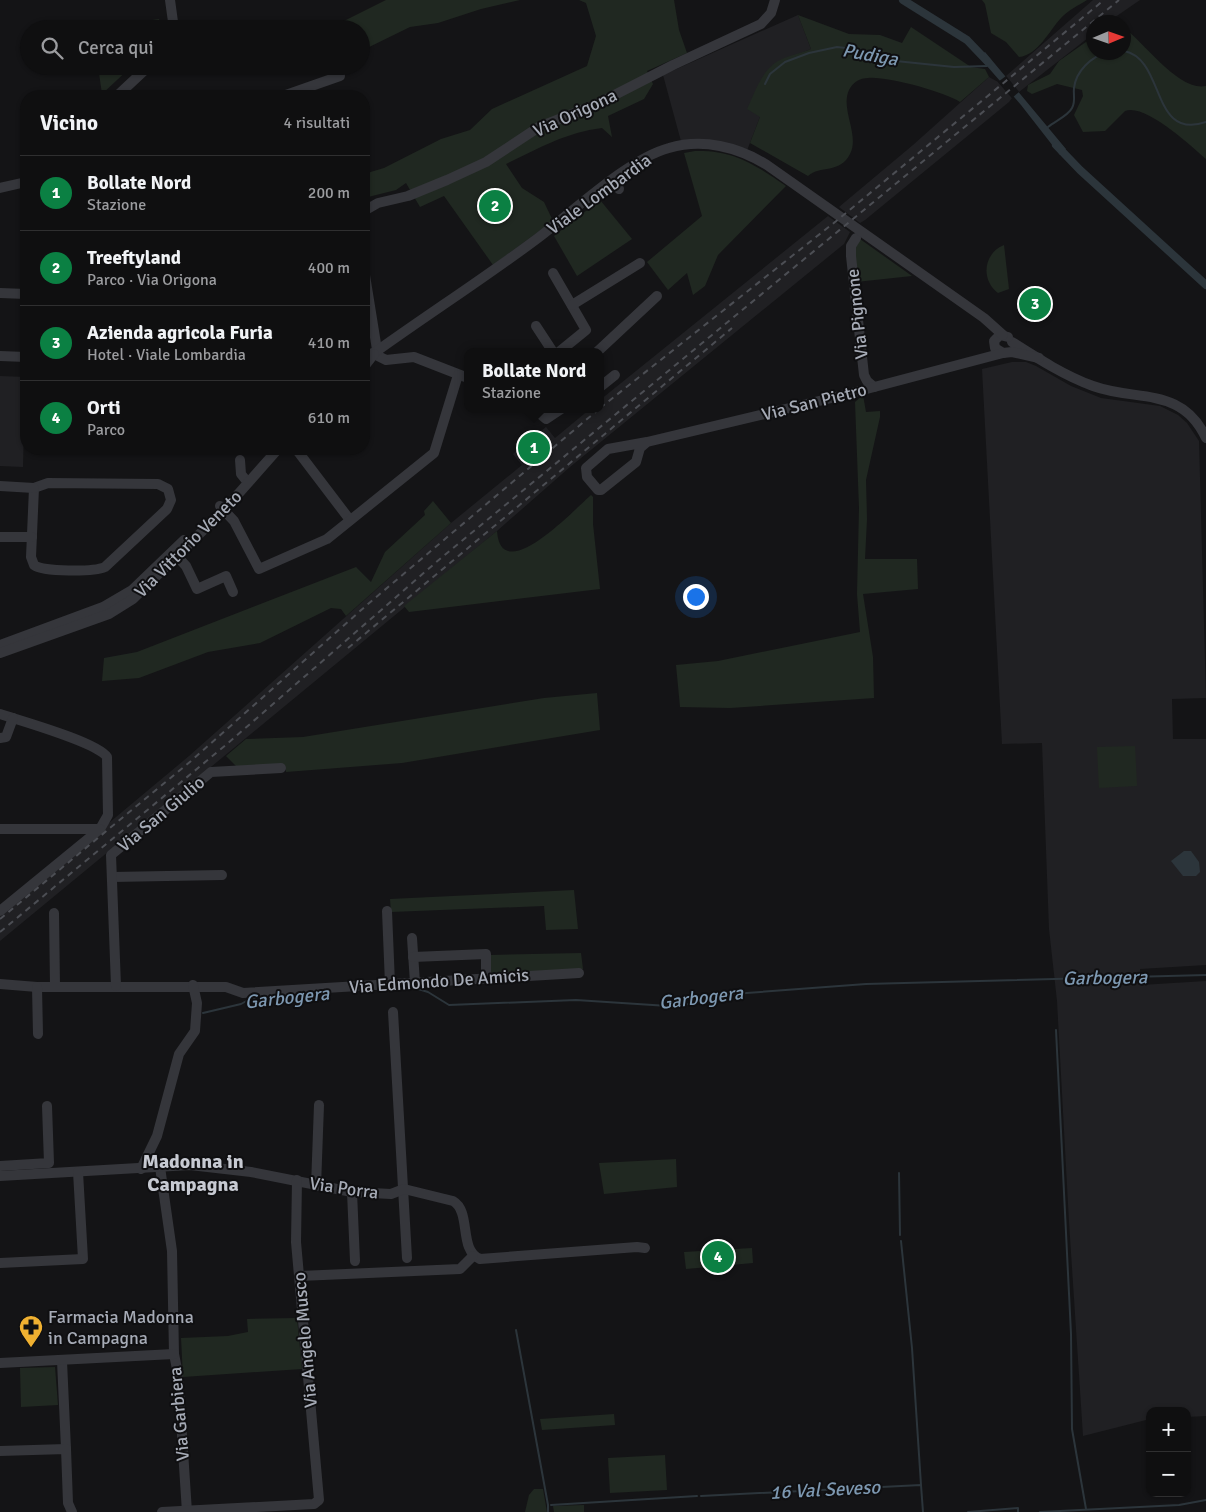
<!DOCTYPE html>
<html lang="it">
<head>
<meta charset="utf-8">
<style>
	:root { --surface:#0f0f10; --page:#1d1d1e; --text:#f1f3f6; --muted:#9b9c9f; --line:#2f2f30; --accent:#0b8043 }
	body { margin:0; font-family:Signika,sans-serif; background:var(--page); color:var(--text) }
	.controls { position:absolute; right:15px; bottom:15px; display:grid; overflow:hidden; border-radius:10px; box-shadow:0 1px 4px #0004 }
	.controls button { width:45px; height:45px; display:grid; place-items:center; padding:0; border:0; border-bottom:1px solid var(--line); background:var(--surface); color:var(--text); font:25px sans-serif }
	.compass { position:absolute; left:1086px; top:15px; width:45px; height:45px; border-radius:50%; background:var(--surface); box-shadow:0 1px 4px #0004; rotate:88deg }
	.you { position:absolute; left:695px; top:596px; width:18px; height:18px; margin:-12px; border:4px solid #fff; border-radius:50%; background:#1a73e8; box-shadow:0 0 0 8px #1a73e833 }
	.badge { display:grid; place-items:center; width:32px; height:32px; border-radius:50%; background:var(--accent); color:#fff; font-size:16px; font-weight:700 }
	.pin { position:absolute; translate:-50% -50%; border:2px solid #fff; box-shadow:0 1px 5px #0006 }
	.popup { position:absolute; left:464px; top:348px; width:140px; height:65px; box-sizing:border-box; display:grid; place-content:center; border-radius:10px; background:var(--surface); filter:drop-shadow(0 1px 4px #0005); font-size:16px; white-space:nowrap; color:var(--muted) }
	.popup b { font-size:19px; color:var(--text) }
	.popup::after { content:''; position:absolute; left:50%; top:100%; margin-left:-10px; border:10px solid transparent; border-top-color:var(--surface) }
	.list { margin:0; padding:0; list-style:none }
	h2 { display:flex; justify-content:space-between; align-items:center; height:65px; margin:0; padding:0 20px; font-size:21px }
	h2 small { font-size:16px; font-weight:400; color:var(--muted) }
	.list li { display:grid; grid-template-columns:32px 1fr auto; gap:15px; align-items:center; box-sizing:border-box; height:75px; padding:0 20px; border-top:1px solid var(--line) }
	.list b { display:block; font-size:19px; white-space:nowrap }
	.list p { margin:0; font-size:16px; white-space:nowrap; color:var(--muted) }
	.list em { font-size:16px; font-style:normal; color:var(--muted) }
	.icon { flex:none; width:28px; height:28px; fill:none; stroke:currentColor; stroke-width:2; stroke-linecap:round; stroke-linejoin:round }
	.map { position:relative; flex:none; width:1206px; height:1512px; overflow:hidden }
	.search { position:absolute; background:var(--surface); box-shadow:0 1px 4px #0004; left:20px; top:20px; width:350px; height:55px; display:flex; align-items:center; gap:12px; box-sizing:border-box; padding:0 18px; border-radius:28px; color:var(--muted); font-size:19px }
	.panel { position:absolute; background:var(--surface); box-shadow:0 1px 4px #0004; left:20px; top:90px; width:350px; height:365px; border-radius:20px }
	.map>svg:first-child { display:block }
	.built { fill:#202023 }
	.green { fill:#202821 }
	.water { fill:#2c353b }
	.pier { fill:#141416 }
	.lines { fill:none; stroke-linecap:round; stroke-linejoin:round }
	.stream { stroke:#2c353b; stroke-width:2 }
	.canal { stroke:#2c353b; stroke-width:8 }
	.minor { stroke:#35363b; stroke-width:10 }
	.rail { stroke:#4c4e54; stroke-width:2; stroke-dasharray:6 5; stroke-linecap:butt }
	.labels { text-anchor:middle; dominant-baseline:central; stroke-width:4; stroke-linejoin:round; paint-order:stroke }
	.street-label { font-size:18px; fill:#a6abb6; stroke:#0f0f11 }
	.poi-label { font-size:18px; fill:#a6abb6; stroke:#0f0f11; text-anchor:start }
	.water-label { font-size:19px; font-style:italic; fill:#7d98b1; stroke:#0f0f11 }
	.quarter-label { font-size:20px; font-weight:bold; fill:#c7cad2; stroke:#0f0f11 }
</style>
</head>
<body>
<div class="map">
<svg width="1206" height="1512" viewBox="0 0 1206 1512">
	<rect width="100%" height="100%" fill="#141416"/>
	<!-- built -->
	<g class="built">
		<polygon points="1093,0 1140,0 1108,22 1094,22 1093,34 1019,92 1006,76"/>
		<polygon points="798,15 811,49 776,63 760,117 746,153 682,145 663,75"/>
		<polygon points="989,77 998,82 1012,98 1009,102 865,220 860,223 839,207 913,145"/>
		<polygon points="828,216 850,232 844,244 570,467 497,531 0,941 0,914 189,756 451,523 522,465 513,454 546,427 555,438 590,409 600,409 600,400"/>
		<polygon points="1012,362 1026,362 1036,366 1071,386 1101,398 1160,406 1178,415 1187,423 1199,441 1206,698 1172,699 1173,739 1206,739 1206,965 1140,969 1141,985 1206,981 1206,1416 1187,1417 1187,1411 1150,1411 1150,1419 1083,1436 1069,1222 1057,1001 1049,929 1042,743 1002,744 982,369"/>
		<polygon points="0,376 25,377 23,467 0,466"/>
	</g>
	<!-- green -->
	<g class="green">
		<polygon points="386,0 520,0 481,9 438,23 410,27 361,51 361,29 328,29"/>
		<path d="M579,0H674L679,30L687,53L647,71L653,84L644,99L608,116L612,137L602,128C567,132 537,149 506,164L522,188L544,202L553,221L493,265L444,196L420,207L406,183L396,190L364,198V174L384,168L441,139L470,130L492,109L587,66L596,36L586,3Z"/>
		<path d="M982,0H1087C1079,5 1067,11 1061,18C1049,31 1038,55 1019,57L1006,42L991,33L985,4Z"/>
		<path d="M798,15L849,34L880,35L902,43L911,27L971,67L985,69L989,77L960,102C945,92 887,76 868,78C860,78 853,82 849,90C840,109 860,135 850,154C840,174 820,165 808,176L750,143L760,117L747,109C755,92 762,69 780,60C790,55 801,53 811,49Z"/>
		<polygon points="159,19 161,29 92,29"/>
		<path d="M1124,28C1144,42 1179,92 1206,86V159C1191,146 1145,103 1125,111L1105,131L1083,132L1074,115L1083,96L1082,90L1057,84L1032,94L1027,91L1028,85L1050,74L1059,61L1093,37L1094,52H1124Z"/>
		<polygon points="98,66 132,66 102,94"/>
		<path d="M695,151C735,150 755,165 786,186L718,255L705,286L693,295L687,273L668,290L647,262L702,216L684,153Z"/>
		<polygon points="600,200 632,239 577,276 554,236"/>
		<polygon points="860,239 912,276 856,282 855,249"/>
		<path d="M1004,245L1009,289L998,293C980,279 984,253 1004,245Z"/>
		<polygon points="863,395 866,412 880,411 880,417 866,480 867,519 865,559 917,559 918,589 863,594 873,657 874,698 730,708 680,707 676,665 718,661 860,632 857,594 859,508 855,402"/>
		<path d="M591,495L593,497V524L600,589L409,612L404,606L497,531C501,588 574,510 591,495Z"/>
		<polygon points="433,501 451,523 346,616 341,609 331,608 260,643 208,652 139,678 102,681 104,658 137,652 356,567 371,582 385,552 425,515 424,511"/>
		<polygon points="597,693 600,730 402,763 286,772 285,765 237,767 226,756 246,739 303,737 544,698"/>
		<polygon points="1135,746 1137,786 1099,788 1097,747"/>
		<polygon points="574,890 578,929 546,930 544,906 391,912 390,899"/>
		<polygon points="581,953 583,969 491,974 490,955"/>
		<polygon points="676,1159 677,1187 604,1194 599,1163"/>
		<polygon points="752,1248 753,1263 686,1269 684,1252"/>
		<polygon points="297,1318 302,1369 183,1377 181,1338 228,1336 248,1332 247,1319"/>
		<polygon points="55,1367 58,1405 21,1407 20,1368"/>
		<polygon points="614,1414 615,1425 542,1430 540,1419"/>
		<polygon points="665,1455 667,1490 610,1493 608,1458"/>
		<polygon points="534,1489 543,1489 547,1512 525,1512 529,1495"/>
		<polygon points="584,1505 584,1512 554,1512 553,1506"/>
	</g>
	<!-- water -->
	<g class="water">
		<polygon points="985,52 1066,149 1060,155 1021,105 979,57"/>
		<polygon points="1184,851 1191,851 1199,862 1200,872 1196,876 1183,876 1171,861"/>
	</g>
	<!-- pier -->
	<polygon class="pier" points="1006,76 1019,92 1012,98 998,82"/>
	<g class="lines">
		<!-- stream -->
		<g class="stream">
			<path d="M1124,51C1166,59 1150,141 1206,122"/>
			<polyline points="765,84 770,74 785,62 809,53 837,47 863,50 886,60 954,67 987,66"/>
			<path d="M1048,127C1055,121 1068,116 1072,108C1076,101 1073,95 1074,88C1076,71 1091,57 1107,52"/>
			<polyline points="415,988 428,992 449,1005 576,1000 668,1006 689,1004 733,994 866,984 1206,975"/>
			<polyline points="203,1013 241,1004 250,999 288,995"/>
			<polyline points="1056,1030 1071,1334 1072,1429 1086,1509"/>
			<polyline points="899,1173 900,1235"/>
			<polyline points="901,1241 912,1348 921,1485"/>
			<polyline points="516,1330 548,1505"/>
			<polyline points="701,1496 921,1485 923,1512"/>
			<polyline points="548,1505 548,1512"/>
			<polyline points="551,1505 697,1496"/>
			<polyline points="968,1512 1018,1508 1018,1512"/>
			<polyline points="1040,1512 1179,1505 1206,1500"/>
		</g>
		<!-- canal -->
		<g class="canal">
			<polyline points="903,0 967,40 988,62"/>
			<polyline points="1056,145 1080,170 1206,285"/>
		</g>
		<!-- minor -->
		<g class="minor">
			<polyline points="170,0 174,29"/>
			<polyline points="243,29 245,28"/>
			<polyline points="117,96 149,66"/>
			<polyline points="243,96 266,95"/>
			<polyline points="283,96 340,76"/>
			<polyline points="613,180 619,189"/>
			<polyline points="0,188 26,182"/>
			<polyline points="364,211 378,203 408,196 447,180 486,162 539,127 595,105 673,65 761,24 771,13 775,0"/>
			<polyline points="856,238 851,246 851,256 864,375 867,381 874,387"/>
			<polyline points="364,269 378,356 386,360 414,357 468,378"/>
			<polyline points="553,273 586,330 559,352"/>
			<polyline points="0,293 26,294"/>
			<polyline points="572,305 640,263"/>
			<polyline points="536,326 553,352"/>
			<path d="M1012,342C1037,358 1065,376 1093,386C1137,402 1182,386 1206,438"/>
			<polyline points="597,352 657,296"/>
			<polyline points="1003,353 995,348 994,341 1000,335 1008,337"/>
			<polyline points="0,356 26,357"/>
			<path d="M364,357L377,351C430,313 486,277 538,238C574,211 628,159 669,148C703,138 738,147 767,165L984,318L1003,335"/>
			<polyline points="364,367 374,354"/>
			<polyline points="600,387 615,375"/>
			<polyline points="534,409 546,419 561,409"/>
			<polyline points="647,442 640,448 636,462 601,490 598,490 587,477 586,468 608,449 647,442 844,395 1003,353 1012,352 1039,358"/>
			<polyline points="296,449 350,520"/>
			<polyline points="240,460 241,474 245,479"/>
			<path d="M48,483L158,484L168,489L171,500L167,509L105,567C94,572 43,572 34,565L31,557L34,488Z"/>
			<polyline points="0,486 34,488"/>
			<polyline points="220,506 234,521 259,569 327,539 434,453 458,375"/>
			<polyline points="0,537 32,537"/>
			<polyline points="173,552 186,566 197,589 226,576 233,592"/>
			<polyline points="0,645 103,607 132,590 184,540"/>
			<polyline points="0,653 109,614 133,599 224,510 278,449"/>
			<path d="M0,714C21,721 97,742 107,757L108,815L100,829L0,911"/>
			<polyline points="0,738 6,737 13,718"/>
			<polyline points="0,829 100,829"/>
			<polyline points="112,877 222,875"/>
			<polyline points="387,911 390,984"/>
			<polyline points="54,913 55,986"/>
			<polyline points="412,938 415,983"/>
			<polyline points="413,957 486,954 486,978"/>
			<polyline points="0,984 37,987 226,987 243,993 579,973"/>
			<polyline points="116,986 111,855 211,772 281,768"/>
			<polyline points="37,987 38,1034"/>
			<polyline points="393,1012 407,1258"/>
			<polyline points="0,1166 49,1163 47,1106"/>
			<polyline points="160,1167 172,1251 174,1354 178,1374 187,1512"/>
			<polyline points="141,1169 157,1136 179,1054 195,1031 197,1003 193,985"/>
			<path d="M0,1176L190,1165L251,1172L352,1192L391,1194L404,1189L453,1201C472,1212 458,1250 480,1259L637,1247L645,1248"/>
			<polyline points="316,1186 319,1105"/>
			<polyline points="352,1192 355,1261"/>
			<polyline points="0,1263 83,1259 78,1172"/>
			<polyline points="300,1276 460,1269 473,1256"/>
			<polyline points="62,1361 66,1449"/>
			<polyline points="0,1363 174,1354"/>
			<polyline points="0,1451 66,1449 68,1503 72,1512"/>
			<polyline points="162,1512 314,1504 319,1500 296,1242 297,1180"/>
		</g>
		<!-- rail -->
		<g class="rail">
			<polyline points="600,408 835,222 1104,0"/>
			<polyline points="348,648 732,328"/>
			<polyline points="0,919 191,761 368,604 599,409"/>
			<polyline points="0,932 227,744 441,558 1119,0"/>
		</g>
	</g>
	<!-- icons -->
	<defs>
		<g id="pharmacy-pin" transform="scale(1.25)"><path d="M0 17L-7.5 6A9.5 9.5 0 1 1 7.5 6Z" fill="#f0b131" stroke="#0f0f11"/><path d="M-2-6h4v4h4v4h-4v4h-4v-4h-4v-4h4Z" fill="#111"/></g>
	</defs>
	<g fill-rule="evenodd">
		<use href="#pharmacy-pin" x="31" y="1327"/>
	</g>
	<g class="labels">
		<!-- street labels -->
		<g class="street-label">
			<text transform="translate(575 113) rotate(-25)">Via Origona</text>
			<text transform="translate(599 194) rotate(-36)">Viale Lombardia</text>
			<text transform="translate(857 314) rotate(-96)">Via Pignone</text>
			<text transform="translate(814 402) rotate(-14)">Via San Pietro</text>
			<text transform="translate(188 544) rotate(-45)">Via Vittorio Veneto</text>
			<text transform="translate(161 814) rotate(-40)">Via San Giulio</text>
			<text transform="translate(439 981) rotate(-4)">Via Edmondo De Amicis</text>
			<text transform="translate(344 1188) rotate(8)">Via Porra</text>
			<text transform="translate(305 1340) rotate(-95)">Via Angelo Musco</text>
			<text transform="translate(179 1414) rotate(-95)">Via Garbiera</text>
		</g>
		<!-- poi labels -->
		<g class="poi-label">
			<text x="48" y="1317">Farmacia Madonna<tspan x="48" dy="21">in Campagna</tspan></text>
		</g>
		<!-- water labels -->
		<g class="water-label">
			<text transform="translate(870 55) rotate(10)">Pudiga</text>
			<text transform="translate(1105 978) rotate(-1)">Garbogera</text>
			<text transform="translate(287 998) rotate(-6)">Garbogera</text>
			<text transform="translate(701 998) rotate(-7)">Garbogera</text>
			<text transform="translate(825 1490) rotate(-3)">16 Val Seveso</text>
		</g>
		<!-- quarter labels -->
		<g class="quarter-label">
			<text x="193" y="1161">Madonna in<tspan x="193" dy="23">Campagna</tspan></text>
		</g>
	</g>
</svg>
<div class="controls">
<button>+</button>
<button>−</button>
</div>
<svg class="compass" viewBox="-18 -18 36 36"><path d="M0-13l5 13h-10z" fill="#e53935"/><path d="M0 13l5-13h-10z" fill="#9b9c9f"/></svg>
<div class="you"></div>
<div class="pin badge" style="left:534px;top:448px">1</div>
<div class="popup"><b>Bollate Nord</b>Stazione</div>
<div class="pin badge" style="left:495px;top:206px">2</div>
<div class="pin badge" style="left:1035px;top:304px">3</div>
<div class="pin badge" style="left:718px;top:1257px">4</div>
<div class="search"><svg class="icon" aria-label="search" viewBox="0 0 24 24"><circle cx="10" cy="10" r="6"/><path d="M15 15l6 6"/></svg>Cerca qui</div>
<section class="panel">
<h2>Vicino<small>4 risultati</small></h2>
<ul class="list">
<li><span class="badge">1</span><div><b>Bollate Nord</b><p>Stazione</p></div><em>200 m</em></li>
<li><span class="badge">2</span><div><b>Treeftyland</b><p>Parco · Via Origona</p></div><em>400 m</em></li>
<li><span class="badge">3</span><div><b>Azienda agricola Furia</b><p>Hotel · Viale Lombardia</p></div><em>410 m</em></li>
<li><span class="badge">4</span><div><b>Orti</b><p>Parco</p></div><em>610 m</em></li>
</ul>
</section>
</div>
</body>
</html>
